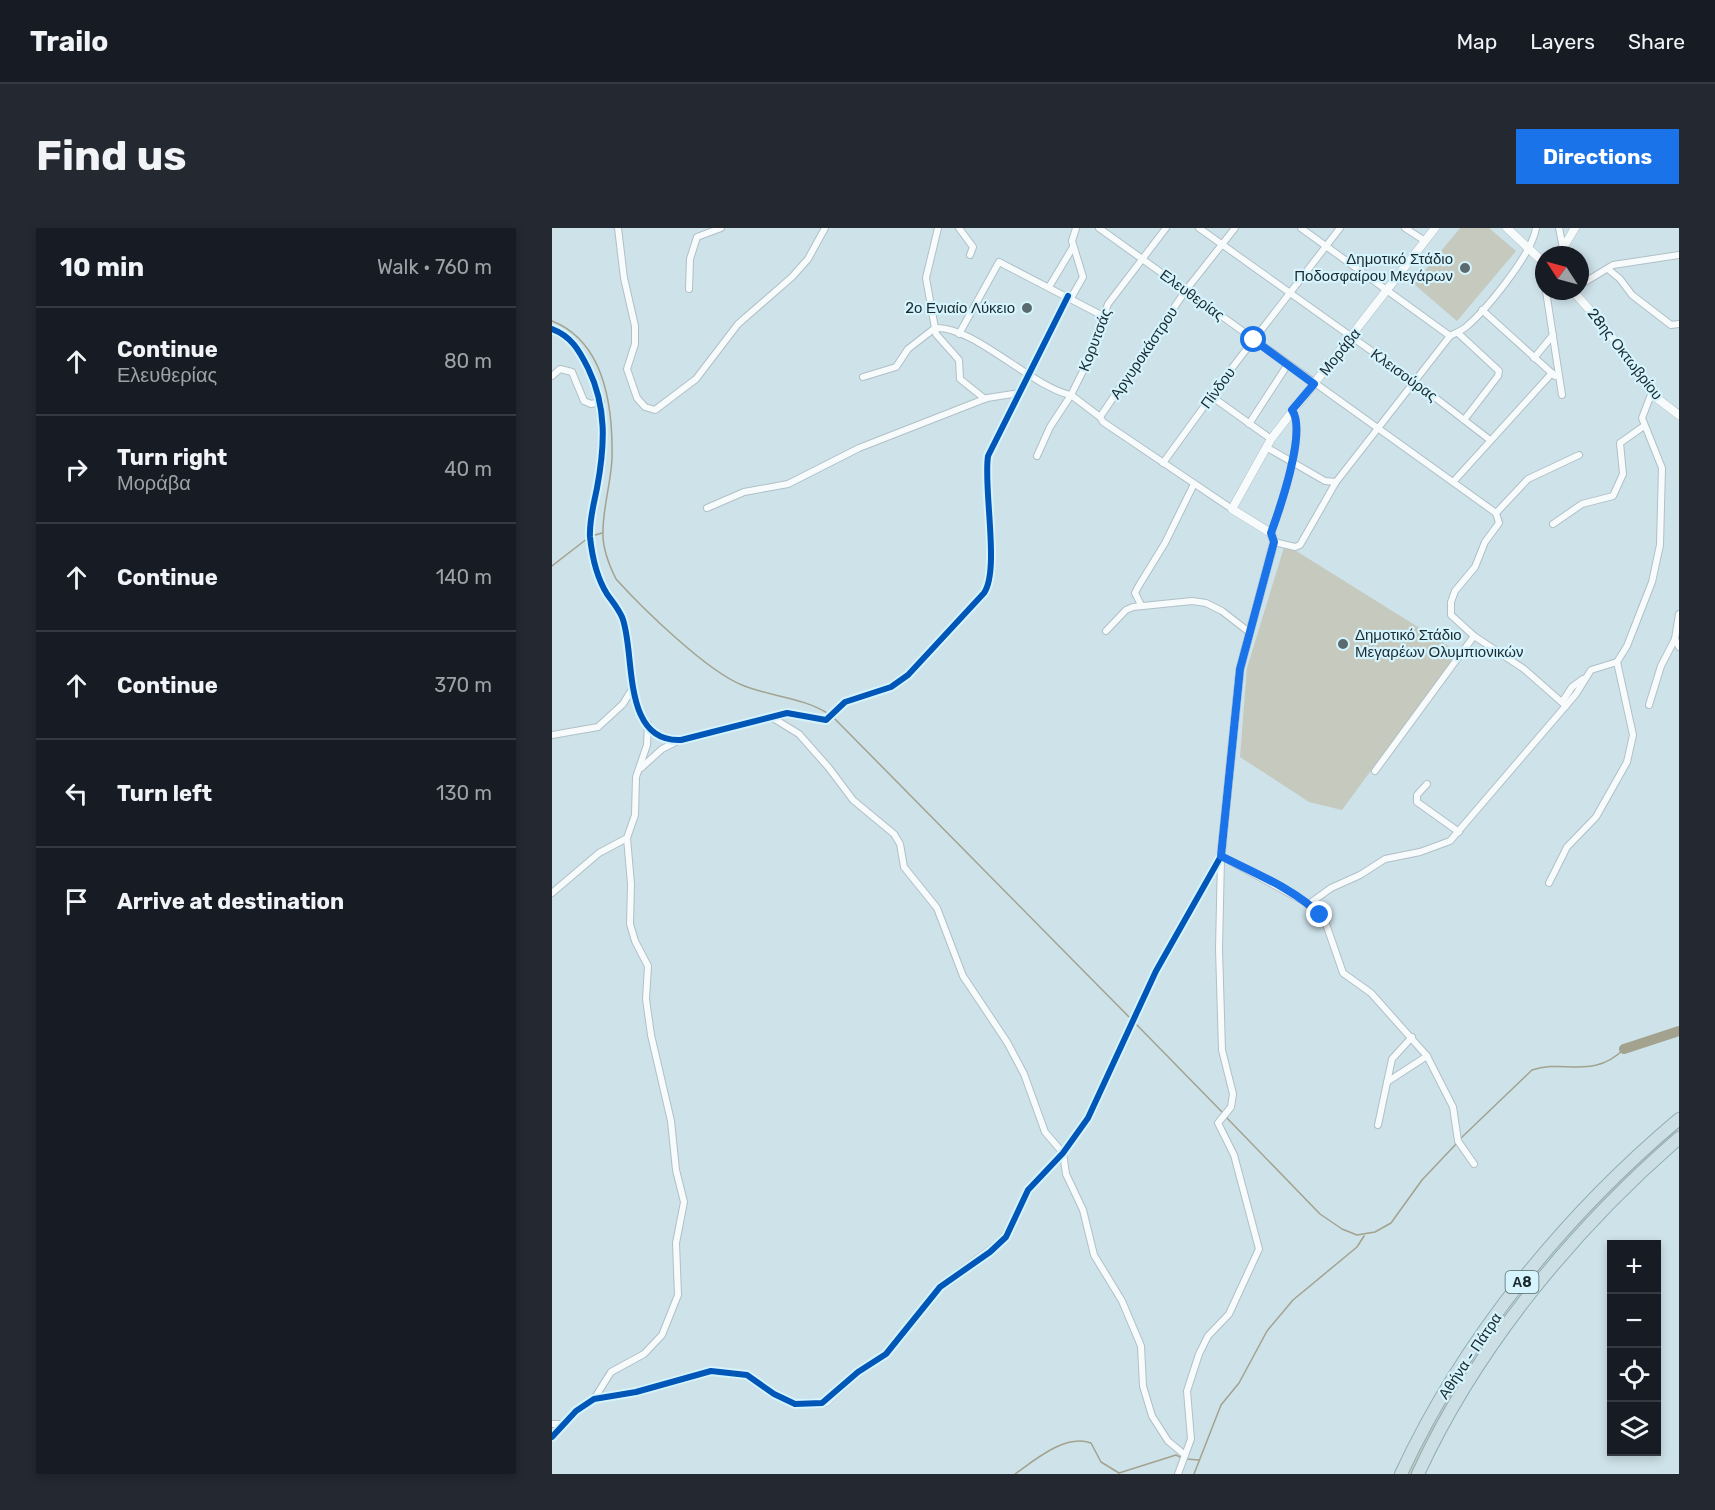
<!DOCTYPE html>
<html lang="en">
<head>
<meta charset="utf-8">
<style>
	:root { --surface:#171b24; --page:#242831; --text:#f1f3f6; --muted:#9ea1a6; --line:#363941; --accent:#1a73e8 }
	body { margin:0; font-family:Rubik,sans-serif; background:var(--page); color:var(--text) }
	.controls { position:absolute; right:18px; bottom:18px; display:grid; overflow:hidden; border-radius:0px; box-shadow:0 3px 9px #0003 }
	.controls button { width:54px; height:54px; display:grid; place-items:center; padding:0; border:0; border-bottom:2px solid var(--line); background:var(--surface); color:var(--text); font:30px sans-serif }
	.compass { position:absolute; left:983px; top:18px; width:54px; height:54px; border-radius:50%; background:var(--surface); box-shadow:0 3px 9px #0003; rotate:306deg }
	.stop { position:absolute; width:18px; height:18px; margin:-14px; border:4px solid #1a73e8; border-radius:50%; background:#fff }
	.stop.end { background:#1a73e8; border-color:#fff; box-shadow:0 2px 6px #0008 }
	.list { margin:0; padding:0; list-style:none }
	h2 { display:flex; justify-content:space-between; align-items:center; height:78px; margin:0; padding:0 24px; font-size:26px }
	h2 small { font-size:20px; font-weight:400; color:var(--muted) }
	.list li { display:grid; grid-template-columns:39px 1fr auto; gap:18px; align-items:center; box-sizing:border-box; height:108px; padding:0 24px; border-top:2px solid var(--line) }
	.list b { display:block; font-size:22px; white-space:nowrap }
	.list p { margin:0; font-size:20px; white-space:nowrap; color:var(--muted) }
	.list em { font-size:20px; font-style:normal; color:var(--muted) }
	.icon { flex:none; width:33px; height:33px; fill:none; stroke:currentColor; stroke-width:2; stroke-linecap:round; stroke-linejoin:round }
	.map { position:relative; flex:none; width:1127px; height:1246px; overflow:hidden; border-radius:0px }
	header { display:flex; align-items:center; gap:36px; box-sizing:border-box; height:84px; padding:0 30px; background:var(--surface); border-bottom:2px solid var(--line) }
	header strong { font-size:28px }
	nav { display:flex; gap:33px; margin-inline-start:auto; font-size:21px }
	.intro { display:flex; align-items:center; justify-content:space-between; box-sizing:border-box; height:144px; padding:0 36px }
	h1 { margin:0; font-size:42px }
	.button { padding:15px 27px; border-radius:0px; background:var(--accent); color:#fff; font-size:21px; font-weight:700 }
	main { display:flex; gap:36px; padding:0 36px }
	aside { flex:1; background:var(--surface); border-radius:0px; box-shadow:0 3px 9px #0003 }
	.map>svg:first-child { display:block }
	.green { fill:#c5c9be }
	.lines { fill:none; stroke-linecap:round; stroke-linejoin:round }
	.stream { stroke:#a3a28f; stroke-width:1.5 }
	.river { stroke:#a3a28f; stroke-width:10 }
	.minor-casing { stroke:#b0c0c6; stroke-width:8 }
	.tertiary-casing { stroke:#b0c0c6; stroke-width:9 }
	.motorway-casing { stroke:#90acb4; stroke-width:14 }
	.minor { stroke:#f8fbfc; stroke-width:6 }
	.tertiary { stroke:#f8fbfc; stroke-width:8 }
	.motorway { stroke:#cbdfe5; stroke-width:12 }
	.cycleway-casing { stroke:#d5f4fe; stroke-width:10 }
	.cycleway { stroke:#0057b8; stroke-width:6 }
	.route { stroke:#1a73e8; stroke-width:8 }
	.poi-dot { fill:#5a6a6f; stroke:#d5f4fe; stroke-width:2 }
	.labels { text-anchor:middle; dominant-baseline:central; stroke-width:4.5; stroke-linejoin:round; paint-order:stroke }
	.shield { fill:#d5f4fe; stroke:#53676c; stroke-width:1.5 }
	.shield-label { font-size:14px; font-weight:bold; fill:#1b2a2e }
	.poi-label { font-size:15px; fill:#1b2a2e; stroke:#d5f4fe; text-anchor:end }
	.street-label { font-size:15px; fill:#1b2a2e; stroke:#d5f4fe }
</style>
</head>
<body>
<header>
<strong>Trailo</strong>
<nav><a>Map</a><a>Layers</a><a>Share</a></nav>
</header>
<div class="intro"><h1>Find us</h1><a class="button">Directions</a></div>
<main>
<aside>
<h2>10 min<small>Walk · 760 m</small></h2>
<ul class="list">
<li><svg class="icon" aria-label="ahead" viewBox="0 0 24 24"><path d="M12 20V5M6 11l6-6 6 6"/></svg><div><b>Continue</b><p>Ελευθερίας</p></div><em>80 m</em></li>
<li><svg class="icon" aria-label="right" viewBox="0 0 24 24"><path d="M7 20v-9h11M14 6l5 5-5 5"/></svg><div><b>Turn right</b><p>Μοράβα</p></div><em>40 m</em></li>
<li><svg class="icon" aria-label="ahead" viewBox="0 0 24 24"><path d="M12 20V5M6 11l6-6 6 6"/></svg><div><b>Continue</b></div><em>140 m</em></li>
<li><svg class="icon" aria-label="ahead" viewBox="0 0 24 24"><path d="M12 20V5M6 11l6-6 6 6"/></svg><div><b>Continue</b></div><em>370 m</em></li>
<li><svg class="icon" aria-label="left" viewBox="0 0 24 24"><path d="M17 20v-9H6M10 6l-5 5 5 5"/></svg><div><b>Turn left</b></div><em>130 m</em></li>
<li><svg class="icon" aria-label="arrive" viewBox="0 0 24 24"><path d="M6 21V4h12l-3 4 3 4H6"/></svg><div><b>Arrive at destination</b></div></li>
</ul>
</aside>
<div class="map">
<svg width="1127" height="1246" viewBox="0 0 1127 1246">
	<rect width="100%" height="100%" fill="#cee2e9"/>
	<!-- green -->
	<g class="green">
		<polygon points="908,0 937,0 964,23 905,93 862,56"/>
		<polygon points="733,316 906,424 790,582 757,574 688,529 695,440"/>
		<path d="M1127,899V903L1055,970L884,1197L860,1246H856C921,1112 1016,997 1127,899Z"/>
	</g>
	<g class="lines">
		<!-- stream -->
		<g class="stream">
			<path d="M0,93C53,114 61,180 60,230C59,255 51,279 51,303C50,320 57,337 64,351C91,381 155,443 190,457C219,469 250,469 277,486"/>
			<polyline points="40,308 50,305"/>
			<polyline points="0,338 36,310"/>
			<polyline points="281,489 579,791"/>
			<polyline points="584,796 671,885"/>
			<polyline points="674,889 768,986 790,1001 805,1007 823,1004 839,995 870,952 905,915"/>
			<path d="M908,911L980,842C1012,831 1041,852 1072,821"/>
			<polyline points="634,1231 647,1232"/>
			<path d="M463,1246C484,1231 513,1206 539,1215L549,1234L567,1245L624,1227L630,1230"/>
			<polyline points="642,1246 669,1177 687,1155 715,1103 741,1072 805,1019 812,1008"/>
		</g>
		<!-- river -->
		<polyline class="river" points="1072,821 1127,803"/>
		<!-- minor casing -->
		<g class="minor-casing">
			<g id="minor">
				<polyline points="66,0 72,50 83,98 83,116 75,141 85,170 93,179 103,182 144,151 186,96 240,49 256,31 273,0"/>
				<polyline points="386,0 374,50 384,106 407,132 408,151 433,171"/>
				<polyline points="407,0 421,19 418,27"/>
				<polyline points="547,0 944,285 947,295 933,314 923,339 903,363 899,374 899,387 922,408 972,441 1014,478"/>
				<polyline points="647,0 863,154 938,212"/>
				<polyline points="749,0 898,108"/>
				<polyline points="853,0 873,13"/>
				<polyline points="1007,0 1011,20"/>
				<polyline points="989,32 992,52"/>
				<polyline points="1056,41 1068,51 1080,67 1119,97 1127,96"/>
				<polyline points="1028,57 1061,37 1127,27"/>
				<polyline points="497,59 521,19"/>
				<polyline points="137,61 138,31 145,9 169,0"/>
				<polyline points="994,63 1010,167"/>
				<polyline points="519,70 531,49 520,13 524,0"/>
				<polyline points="930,82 1003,148"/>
				<path d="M0,101C19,108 27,122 36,140C55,179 53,217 45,260C42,275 37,293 38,309C40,328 45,350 55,366C60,373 66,380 70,389C84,422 68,515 129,512L235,485L274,492L293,474L339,459L356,447L432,365C448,342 431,260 436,228L516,68"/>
				<polyline points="906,105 947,143 946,148 912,192"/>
				<polyline points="407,106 447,34 551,88"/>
				<polyline points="982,130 1001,107"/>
				<polyline points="0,148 8,141 20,144 32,173 39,176 49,174"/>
				<path d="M311,149L344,139L356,121L383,100C421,97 481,160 519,167L498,199L485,228"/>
				<polyline points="659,168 719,211"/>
				<polyline points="548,189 519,167 533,139 556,76 614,0"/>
				<polyline points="697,196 736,136"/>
				<path d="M714,219L773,253L784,254L898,108C903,105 909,103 914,99C935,81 980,26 984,0"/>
				<polyline points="611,235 680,140 788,0"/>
				<polyline points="902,253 1000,145"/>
				<polyline points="155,280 192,264 236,256 307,220 435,170 468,165"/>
				<polyline points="680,281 551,194 548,189 634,62 683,0"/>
				<polyline points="944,285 976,251 1027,227"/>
				<polyline points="1001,296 1030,276 1061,268 1071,246 1068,215 1092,198"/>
				<path d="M719,305C728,280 755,204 740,182"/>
				<polyline points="722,314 743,319 748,317 784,254"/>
				<polyline points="589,377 583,365 586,359 613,315 642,256"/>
				<polyline points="1127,386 1123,411 1127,419"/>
				<polyline points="554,403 574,382 581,379 640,373 654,375 670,383 697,404"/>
				<polyline points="1010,474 1020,459 1031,451"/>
				<polyline points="1097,477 1109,438 1123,411"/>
				<polyline points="221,490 247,506 277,540 301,572 342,606 348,616 352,639 385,680 411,748 455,814 472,846 493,904 511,925 514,946 531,982 542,1027 570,1073 589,1118 591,1158 600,1188 616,1213 633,1227"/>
				<polyline points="0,507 46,499 71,476 80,461"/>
				<polyline points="89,540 110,521 124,514"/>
				<polyline points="823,543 922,408"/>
				<polyline points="875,556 865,567 865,574 907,604"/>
				<polyline points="669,628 757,676 774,696 791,745 819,765 875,828 901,879 906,913 922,936"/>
				<polyline points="997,655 1015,619 1044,589 1075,534 1081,507 1065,434"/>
				<polyline points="0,665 47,625 75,610"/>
				<polyline points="757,676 779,660 808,647 833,631 868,624 898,613 1024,466 1039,442 1065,434 1075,418 1100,354 1108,317 1110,240 1090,190 1100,164"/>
				<polyline points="835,854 875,828"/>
				<polyline points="826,897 840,831 860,809"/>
				<polyline points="42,1171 59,1144 92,1126 110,1107 126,1067 124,1015 132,974 124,942 119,893 99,807 94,771 96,738 83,713 78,696 79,656 75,610 83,587 84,549 95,517 96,496"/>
				<polyline points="0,1196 12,1196"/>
				<polyline points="626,1246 639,1211 635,1163 647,1126 656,1108 677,1086 707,1021 682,927 666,895 679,879 681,866 670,822 667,721 669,629"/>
			</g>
		</g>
		<!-- tertiary casing -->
		<g class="tertiary-casing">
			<g id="tertiary">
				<polyline points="955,0 992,35"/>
				<polyline points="1013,27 1011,20 1023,0"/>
				<polyline points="1021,63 1051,97 1106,171 1127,187"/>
				<polyline points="0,1209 24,1183 42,1171 84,1164 159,1143 195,1147 222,1166 243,1176 274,1174 302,1147 334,1126 388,1059 448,1015 457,1003 476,962 511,925 536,890 604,743 669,628 688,441 722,314 719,305 680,281 719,211 883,0"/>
			</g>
		</g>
		<!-- motorway casing -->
		<g class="motorway-casing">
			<g id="motorway">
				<path d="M849,1246C912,1110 1013,987 1127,891"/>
				<path d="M866,1246C925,1118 1021,1002 1127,910"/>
			</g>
		</g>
		<!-- minor -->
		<use href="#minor" class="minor"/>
		<!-- tertiary -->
		<use href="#tertiary" class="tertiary"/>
		<!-- motorway -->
		<use href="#motorway" class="motorway"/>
		<!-- cycleway casing -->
		<g class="cycleway-casing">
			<g id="cycleway">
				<path d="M0,101C19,108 27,122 36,140C55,179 53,217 45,260C42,275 37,293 38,309C40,328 45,350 55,366C60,373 66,380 70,389C84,422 68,515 129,512L235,485L274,492L293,474L339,459L356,447L432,365C448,342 431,260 436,228L516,68"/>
				<polyline points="0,1209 24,1183 42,1171 84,1164 159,1143 195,1147 222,1166 243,1176 270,1175 306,1144 334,1126 388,1059 438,1024 454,1009 476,962 511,925 536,890 604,743 669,628"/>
			</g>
		</g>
		<!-- cycleway -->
		<use href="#cycleway" class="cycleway"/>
	</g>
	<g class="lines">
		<!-- route -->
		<path class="route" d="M702,112L762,156L740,182C755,203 728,280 719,305L722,314L688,441L669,628C700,644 745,662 768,687"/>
	</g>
	<!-- markers -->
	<g class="poi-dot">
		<circle cx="913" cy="40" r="6"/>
		<circle cx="475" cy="80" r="6"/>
		<circle cx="791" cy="416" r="6"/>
	</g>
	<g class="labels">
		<!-- shield labels -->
		<rect class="shield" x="953.5" y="1043" width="33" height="22" rx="4.5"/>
		<g class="shield-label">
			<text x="970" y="1054">Α8</text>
		</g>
		<!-- poi labels -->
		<g class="poi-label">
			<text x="901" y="31">Δημοτικό Στάδιο<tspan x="901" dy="17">Ποδοσφαίρου Μεγάρων</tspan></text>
			<text x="463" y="80">2ο Ενιαίο Λύκειο</text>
			<text x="803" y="407" text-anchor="start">Δημοτικό Στάδιο<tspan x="803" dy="17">Μεγαρέων Ολυμπιονικών</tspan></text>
		</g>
		<!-- street labels -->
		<g class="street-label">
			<text transform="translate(640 67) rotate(36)">Ελευθερίας</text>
			<text transform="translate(543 112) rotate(-69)">Κορυτσάς</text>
			<text transform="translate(788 124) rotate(-51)">Μοράβα</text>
			<text transform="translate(592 125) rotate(-56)">Αργυροκάστρου</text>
			<text transform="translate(1073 126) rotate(52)">28ης Οκτωβρίου</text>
			<text transform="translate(852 147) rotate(36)">Κλεισούρας</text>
			<text transform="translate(666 160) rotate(-54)">Πίνδου</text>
			<text transform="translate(918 1128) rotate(-56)">Αθήνα - Πάτρα</text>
		</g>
	</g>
</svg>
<div class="controls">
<button>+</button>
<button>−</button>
<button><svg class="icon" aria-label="locate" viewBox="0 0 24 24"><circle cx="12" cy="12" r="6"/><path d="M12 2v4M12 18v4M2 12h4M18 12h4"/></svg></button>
<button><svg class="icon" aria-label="layers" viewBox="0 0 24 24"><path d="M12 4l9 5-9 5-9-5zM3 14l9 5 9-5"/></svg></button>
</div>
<svg class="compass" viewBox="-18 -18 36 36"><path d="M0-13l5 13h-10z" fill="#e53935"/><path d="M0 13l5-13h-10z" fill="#9ea1a6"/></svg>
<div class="stop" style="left:702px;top:112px"></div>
<div class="stop end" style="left:768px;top:687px"></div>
</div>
</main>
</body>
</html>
